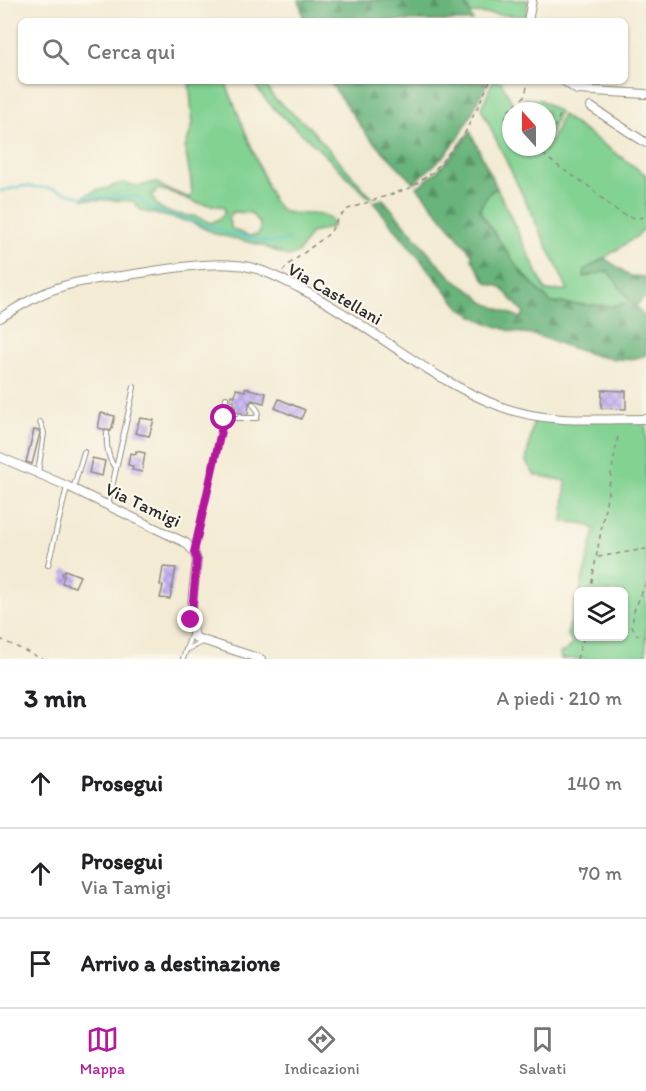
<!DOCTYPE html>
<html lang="it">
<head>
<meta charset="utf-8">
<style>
	:root { --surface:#fff; --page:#f6f6f6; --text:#202124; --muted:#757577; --line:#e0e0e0; --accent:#b5179e }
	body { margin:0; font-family:Itim,sans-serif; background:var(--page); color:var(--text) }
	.controls { position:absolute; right:18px; bottom:18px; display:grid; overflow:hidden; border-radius:9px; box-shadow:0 2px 4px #0004 }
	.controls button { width:54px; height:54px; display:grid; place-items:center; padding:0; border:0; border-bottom:2px solid var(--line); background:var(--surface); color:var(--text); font:30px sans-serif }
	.compass { position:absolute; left:502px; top:102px; width:54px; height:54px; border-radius:50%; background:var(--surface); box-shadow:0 2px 4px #0004; rotate:339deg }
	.stop { position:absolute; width:18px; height:18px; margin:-14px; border:4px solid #b5179e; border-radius:50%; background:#fff }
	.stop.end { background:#b5179e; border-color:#fff; box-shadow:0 2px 6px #0008 }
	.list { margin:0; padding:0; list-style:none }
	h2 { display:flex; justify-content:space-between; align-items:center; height:78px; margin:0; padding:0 24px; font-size:26px }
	h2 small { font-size:20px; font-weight:400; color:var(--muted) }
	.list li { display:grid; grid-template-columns:39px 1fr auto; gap:18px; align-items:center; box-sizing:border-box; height:90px; padding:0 24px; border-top:2px solid var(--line) }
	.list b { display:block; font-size:22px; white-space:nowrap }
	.list p { margin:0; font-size:20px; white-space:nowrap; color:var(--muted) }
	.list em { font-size:20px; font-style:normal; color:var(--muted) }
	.icon { flex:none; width:33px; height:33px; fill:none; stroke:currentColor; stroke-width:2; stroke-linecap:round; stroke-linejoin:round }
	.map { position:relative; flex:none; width:646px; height:659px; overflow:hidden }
	.search { position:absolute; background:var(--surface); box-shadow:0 2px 4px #0004; left:18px; right:18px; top:18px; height:66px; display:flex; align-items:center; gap:15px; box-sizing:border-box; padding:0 21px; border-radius:9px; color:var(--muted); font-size:22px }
	.sheet { height:348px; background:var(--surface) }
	nav { display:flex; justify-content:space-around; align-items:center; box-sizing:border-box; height:84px; border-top:2px solid var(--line); background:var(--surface); font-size:16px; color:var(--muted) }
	nav a { display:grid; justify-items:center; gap:3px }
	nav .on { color:var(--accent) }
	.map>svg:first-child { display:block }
	.grass { fill:#82d292; stroke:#567e5e; stroke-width:1.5; fill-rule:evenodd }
	.forest { fill:url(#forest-firs); stroke:#4a7054; stroke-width:1.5 }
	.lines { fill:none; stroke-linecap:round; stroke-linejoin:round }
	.stream { stroke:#54c1cc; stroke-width:2 }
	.building { fill:url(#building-cross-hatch) }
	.lane-casing { stroke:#8f8b80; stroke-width:6 }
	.street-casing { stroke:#8f8b80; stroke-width:10 }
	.path { stroke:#8f8b80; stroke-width:1.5; stroke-dasharray:4.5 4.5; stroke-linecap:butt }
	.lane { stroke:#fff; stroke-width:4 }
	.street { stroke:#fff; stroke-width:8 }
	.route { stroke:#b5179e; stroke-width:8 }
	.labels { text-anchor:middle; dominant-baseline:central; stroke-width:4.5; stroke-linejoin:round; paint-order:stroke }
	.street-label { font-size:18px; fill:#2b2b2b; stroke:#fbf7ec }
</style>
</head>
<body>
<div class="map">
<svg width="646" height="659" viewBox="0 0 646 659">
	<defs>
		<pattern id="forest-firs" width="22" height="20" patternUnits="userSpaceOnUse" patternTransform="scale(1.5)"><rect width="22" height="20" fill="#69b47c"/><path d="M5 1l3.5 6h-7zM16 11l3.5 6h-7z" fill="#579366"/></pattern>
		<pattern id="building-cross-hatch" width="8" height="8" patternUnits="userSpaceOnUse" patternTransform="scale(1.5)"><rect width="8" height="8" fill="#c8b5f6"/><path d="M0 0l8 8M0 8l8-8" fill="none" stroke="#a393c7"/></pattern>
	</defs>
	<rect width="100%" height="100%" fill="#fbf7ec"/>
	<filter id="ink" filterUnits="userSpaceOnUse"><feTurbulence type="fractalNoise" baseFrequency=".0167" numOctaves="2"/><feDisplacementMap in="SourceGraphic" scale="12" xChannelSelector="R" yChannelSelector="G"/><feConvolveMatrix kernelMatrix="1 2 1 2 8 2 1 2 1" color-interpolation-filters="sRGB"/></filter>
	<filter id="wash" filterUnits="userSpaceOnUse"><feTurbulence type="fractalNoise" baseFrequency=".008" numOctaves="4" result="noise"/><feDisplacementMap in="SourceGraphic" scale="24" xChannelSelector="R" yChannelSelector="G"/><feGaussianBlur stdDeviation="1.35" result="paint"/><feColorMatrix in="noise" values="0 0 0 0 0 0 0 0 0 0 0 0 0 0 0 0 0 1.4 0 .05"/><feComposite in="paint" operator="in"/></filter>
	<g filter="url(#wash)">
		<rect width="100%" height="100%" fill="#f3ebd4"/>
		<!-- grass -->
		<g class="grass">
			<polygon points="464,0 528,0 528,1 526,16 470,13"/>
			<path d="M189,81H208L209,83L225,81L273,201C276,204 279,209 283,211C298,218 326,208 333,223L332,227L311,233L298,253L289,257L261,245L216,234L191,222L142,211L133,201L83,199L84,196L96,190L104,189L122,183L139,186L155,182L167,189L190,198L192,194L191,181L185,148L193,124ZM158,189L170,192L197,203L224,207L225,213L219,219L211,223C205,221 199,217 192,216C177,214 157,214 152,195ZM233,212L251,213L260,224V232L257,235L248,236L232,229L228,218Z"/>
			<path d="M253,81H262L274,98L309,127L372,198L367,196C347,176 327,157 307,138C287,120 266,105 253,81Z"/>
			<path d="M493,81H501L512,103L504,117L511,139V147H516L520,154C549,161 553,138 562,115L646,175V226L637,236L585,271L584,277L608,271L631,302L612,306L551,303C524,275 495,244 479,208L490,192L497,188L546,291L568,290L481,108Z"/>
			<path d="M524,98L541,100L559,112L547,142V111H511V131C505,115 511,110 524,101Z"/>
			<polygon points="534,419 646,421 646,659 561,659 560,653 566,651 572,645 571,640 567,634 578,597 578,636 624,636 624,592 580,591 595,529 582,523 563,522 566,481 535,475 526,462"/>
		</g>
		<!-- forest -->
		<g class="forest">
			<polygon points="299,0 464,0 473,21 304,21"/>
			<polygon points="329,81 488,81 460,136 444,156 414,183 367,135"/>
			<path d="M470,131L497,188L490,192L480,208L482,215L521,272L551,303L612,306L631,302L608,271L584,277L585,270L604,258L631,276L646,277V296L636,306L646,319V355C611,369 567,344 534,335C526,333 518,333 511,331C492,326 476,319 460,308L373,202L383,199L442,268L458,283L476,294L483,302L521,318L524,313L501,287L487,283L472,259V254L417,187C438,173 456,152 470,131Z"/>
		</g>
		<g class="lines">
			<!-- stream -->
			<polyline class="stream" points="0,191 24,186 55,189 82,197 138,197 149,208 233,234 270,243 289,240"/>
		</g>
		<g id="blocks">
			<!-- building -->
			<g class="building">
				<polygon points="245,388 266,393 264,403 252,400 249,403 248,414 234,412 236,405 233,405 234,401 230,401 231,395 235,396 236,389 245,391"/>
				<polygon points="602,390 626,391 626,409 601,408"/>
				<polygon points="279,399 305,410 301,419 275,408"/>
				<polygon points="101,413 115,416 111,431 98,428"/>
				<polygon points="140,418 154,420 149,436 135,433"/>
				<polygon points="34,430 39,431 40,433 32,464 26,462"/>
				<polygon points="136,451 145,453 142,472 132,470 133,466 128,465 130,453 136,454"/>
				<polygon points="92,458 105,461 102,476 89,473"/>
				<polygon points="163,567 176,568 170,599 160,598 163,586 160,585"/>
				<polygon points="65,570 80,576 75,587 62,583 64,576 62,574"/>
			</g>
		</g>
	</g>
	<g filter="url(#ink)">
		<use href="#blocks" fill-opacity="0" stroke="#8f8b80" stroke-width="1.5"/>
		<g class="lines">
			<!-- lane casing -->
			<g class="lane-casing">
				<g id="lane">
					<polyline points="224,418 257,418 258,411 253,404"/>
					<path d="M107,433C106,446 108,459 116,469"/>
					<polyline points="38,473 44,433 40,422"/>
					<polyline points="73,489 84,452"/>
					<polyline points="108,505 134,387"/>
					<polyline points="194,551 224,418 226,398"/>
					<polyline points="48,565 67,487"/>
					<polyline points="192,632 186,650 202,642"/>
					<polyline points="183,659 186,650"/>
				</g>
			</g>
			<!-- street casing -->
			<g class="street-casing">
				<g id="street">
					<polyline points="528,21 532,0"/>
					<polyline points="564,81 577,90 646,94"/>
					<polyline points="591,107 646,143"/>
					<path d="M0,318C17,308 33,297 52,290C79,279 112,278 141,273C167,269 209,262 235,265C258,266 279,278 299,288C369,323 428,380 502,407C548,424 598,419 646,419"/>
					<path d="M0,457L67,486L186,543L194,552L197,560C195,579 187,622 196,638L261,659"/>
				</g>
			</g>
			<!-- path -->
			<g class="path">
				<polyline points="547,126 552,131"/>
				<polyline points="511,136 505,120 507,112 524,97 529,81"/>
				<polyline points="547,144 560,115"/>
				<polyline points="517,147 520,152 532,155 541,152"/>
				<path d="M545,147L541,152C555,166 571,174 587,185C600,195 612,211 628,216C633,218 641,218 646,217"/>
				<polyline points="283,271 288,265 330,233 338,218 348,209 410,188 433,172 464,135 490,81"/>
				<polyline points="598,557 646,549"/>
				<polyline points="646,583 634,611 632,626 637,635 646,637"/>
				<polyline points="590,592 618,436"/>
				<polyline points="0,639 42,659"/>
				<polyline points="577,659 584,636"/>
			</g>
			<!-- lane -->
			<use href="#lane" class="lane"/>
			<!-- street -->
			<use href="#street" class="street"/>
		</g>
	</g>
	<g class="lines" filter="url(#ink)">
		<!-- route -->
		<polyline class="route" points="191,620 197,560 194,552 224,418"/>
	</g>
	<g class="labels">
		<!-- street labels -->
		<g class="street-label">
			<text transform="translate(335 294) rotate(30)">Via Castellani</text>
			<text transform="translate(143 505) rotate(25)">Via Tamigi</text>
		</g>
	</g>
</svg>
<div class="controls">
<button><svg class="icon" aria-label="layers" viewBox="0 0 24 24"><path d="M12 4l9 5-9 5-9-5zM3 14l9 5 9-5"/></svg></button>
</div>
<svg class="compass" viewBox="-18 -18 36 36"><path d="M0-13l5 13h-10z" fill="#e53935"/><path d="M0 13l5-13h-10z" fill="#757577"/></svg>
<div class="stop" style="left:224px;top:418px"></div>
<div class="stop end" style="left:191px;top:620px"></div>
<div class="search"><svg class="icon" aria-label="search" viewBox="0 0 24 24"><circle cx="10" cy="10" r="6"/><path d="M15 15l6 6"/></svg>Cerca qui</div>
</div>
<section class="sheet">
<h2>3 min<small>A piedi · 210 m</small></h2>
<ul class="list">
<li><svg class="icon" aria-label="ahead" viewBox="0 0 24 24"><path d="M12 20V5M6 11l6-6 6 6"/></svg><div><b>Prosegui</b></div><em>140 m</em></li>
<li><svg class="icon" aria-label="ahead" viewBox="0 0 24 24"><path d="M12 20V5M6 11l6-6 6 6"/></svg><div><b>Prosegui</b><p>Via Tamigi</p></div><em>70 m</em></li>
<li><svg class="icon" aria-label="arrive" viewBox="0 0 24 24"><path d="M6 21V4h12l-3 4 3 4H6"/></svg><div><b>Arrivo a destinazione</b></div></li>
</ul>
</section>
<nav>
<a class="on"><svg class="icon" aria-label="map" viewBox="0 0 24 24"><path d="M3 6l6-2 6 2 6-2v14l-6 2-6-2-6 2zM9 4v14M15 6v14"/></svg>Mappa</a>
<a><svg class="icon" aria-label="directions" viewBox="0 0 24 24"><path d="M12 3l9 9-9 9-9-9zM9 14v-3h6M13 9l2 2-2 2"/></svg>Indicazioni</a>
<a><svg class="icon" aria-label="saved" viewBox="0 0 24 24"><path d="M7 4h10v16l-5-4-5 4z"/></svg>Salvati</a>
</nav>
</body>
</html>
